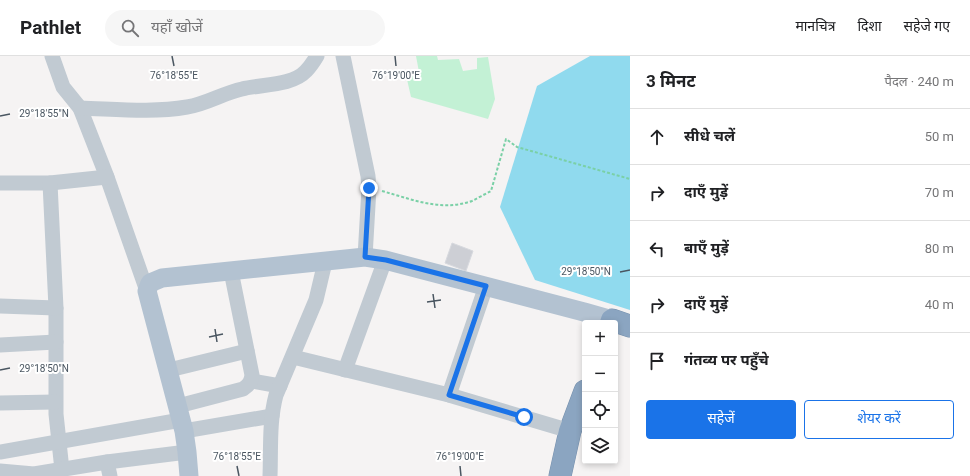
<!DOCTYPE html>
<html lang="hi">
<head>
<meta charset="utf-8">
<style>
	:root { --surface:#fff; --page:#f6f6f6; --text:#202124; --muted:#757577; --line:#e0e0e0; --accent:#1a73e8 }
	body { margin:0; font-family:Roboto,"Noto Sans Devanagari",sans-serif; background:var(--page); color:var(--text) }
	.controls { position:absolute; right:12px; bottom:12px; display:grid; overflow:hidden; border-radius:4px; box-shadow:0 2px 6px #0003 }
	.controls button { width:36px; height:36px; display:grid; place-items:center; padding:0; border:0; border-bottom:1px solid var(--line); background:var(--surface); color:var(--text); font:20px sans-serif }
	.stop { position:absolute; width:12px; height:12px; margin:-9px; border:3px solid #1a73e8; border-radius:50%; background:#fff }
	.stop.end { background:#1a73e8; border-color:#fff; box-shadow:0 1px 4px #0008 }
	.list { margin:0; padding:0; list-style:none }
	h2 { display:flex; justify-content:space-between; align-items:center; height:52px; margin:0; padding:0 16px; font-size:17px }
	h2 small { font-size:13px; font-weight:400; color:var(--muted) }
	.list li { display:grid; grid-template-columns:26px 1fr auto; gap:12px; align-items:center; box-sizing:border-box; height:56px; padding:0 16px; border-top:1px solid var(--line) }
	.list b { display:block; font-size:15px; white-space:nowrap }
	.list em { font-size:13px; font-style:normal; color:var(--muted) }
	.actions { display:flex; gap:8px; padding:12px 16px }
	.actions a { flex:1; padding:9px 0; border:1px solid var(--accent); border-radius:4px; text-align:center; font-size:14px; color:var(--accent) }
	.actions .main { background:var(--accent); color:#fff }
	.icon { flex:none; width:22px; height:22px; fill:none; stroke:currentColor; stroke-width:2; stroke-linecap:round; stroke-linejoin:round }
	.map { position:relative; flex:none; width:630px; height:420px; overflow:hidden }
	header { display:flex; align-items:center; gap:24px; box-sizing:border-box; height:56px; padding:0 20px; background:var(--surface); border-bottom:1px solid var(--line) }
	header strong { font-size:19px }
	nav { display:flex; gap:22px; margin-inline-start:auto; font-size:14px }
	.search { width:280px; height:36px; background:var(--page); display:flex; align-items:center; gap:10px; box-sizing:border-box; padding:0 14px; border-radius:22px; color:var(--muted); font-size:15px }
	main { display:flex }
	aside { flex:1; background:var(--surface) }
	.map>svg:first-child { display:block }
	.green { fill:#c3f1d5 }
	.water { fill:#90daee }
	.building { fill:#cdcfd5; stroke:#d7d9de }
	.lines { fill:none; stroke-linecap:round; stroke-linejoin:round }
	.highway-casing { stroke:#7690ad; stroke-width:23 }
	.path { stroke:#7ad0a6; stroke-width:2; stroke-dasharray:3 2; stroke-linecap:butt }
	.minor { stroke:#c1cad2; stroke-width:15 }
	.major { stroke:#b3c2d1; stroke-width:19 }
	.highway { stroke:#8ba5c1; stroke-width:22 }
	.route { stroke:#1a73e8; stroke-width:5 }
	.ticks { fill:none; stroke:#4a5661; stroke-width:1.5 }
	.ticks-label { font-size:10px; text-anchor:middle; fill:#4a5661; stroke:#fff; stroke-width:4; stroke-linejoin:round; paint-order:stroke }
</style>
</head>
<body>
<header>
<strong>Pathlet</strong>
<div class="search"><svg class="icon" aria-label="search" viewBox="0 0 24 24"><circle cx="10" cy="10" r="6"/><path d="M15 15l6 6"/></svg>यहाँ खोजें</div>
<nav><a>मानचित्र</a><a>दिशा</a><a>सहेजे गए</a></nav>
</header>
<main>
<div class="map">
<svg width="630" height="420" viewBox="0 0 630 420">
	<rect width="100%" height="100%" fill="#f5f3f3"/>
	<!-- green -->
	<polygon class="green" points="416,0 437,0 438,4 459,3 463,15 477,13 477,2 488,1 495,43 488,63 411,41 406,19 419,16"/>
	<!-- water -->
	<polygon class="water" points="590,0 630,0 630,254 535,224 500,151 537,30"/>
	<!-- building -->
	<polygon class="building" points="452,187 473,195 466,215 445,207"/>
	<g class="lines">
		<!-- highway casing -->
		<g class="highway-casing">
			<g id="highway">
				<polyline points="611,267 612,264 630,270"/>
				<polyline points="560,420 570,375 585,335"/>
			</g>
		</g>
		<!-- path -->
		<path class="path" d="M382,135C411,143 441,156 472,145C478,142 485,138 491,135L506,83L517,91L630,123"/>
		<!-- minor -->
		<g class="minor">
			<polyline points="52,0 63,31 80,52 107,121 147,235"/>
			<polyline points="343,0 368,120 369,132 365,201"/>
			<path d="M80,52C115,53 153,57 187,51C207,48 223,37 242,33C262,28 292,30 306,15C310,11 314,5 317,0"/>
			<polyline points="0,127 50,127 107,121"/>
			<polyline points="50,127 56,252 56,358 62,414"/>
			<polyline points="0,250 56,252"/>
			<polyline points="0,289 56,286"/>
			<polyline points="293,301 449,339 570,375"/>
			<polyline points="169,314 247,295"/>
			<polyline points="345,314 385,204"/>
			<polyline points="252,325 280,330"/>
			<polyline points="449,339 486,230"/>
			<polyline points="0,347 55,346"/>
			<path d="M178,350L243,333C249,329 251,326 252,319L231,215"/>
			<polyline points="184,375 272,360"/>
			<polyline points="0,396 181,364"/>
			<polyline points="107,406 110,420"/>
			<polyline points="0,415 34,418 107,406 187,396"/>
			<path d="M270,420C271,393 269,365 276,339L316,244L325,206"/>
		</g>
		<!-- major -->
		<polyline class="major" points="189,420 187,396 184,375 147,235 150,227 162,222 365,201 385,204 584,256 612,264"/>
		<!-- highway -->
		<use href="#highway" class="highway"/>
	</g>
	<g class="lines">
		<!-- route -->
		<polyline class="route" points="369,132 365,201 386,204 486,230 449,339 524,361"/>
	</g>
	<!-- ticks -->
	<path class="ticks" d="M172,0L174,10M395,0L396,10M0,60L10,58M620,216L630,214M433,238L435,252M427,246L441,244M215,273L217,286M209,281L223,278M0,314L10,312M237,410L239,420M460,410L461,420"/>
	<g class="ticks-label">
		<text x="174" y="23">76°18'55"E</text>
		<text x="396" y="23">76°19'00"E</text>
		<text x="44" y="61">29°18'55"N</text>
		<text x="586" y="219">29°18'50"N</text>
		<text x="44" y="316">29°18'50"N</text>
		<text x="237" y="404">76°18'55"E</text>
		<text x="460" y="404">76°19'00"E</text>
	</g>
</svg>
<div class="controls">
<button>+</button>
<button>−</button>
<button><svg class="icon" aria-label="locate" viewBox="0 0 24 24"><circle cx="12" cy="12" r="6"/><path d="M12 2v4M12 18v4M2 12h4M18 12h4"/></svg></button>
<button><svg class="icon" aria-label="layers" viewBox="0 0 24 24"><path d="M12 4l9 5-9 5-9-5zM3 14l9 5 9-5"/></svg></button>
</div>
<div class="stop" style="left:524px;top:361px"></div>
<div class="stop end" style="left:369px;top:132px"></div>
</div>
<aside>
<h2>3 मिनट<small>पैदल · 240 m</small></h2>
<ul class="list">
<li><svg class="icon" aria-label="ahead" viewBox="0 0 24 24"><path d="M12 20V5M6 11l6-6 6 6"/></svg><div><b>सीधे चलें</b></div><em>50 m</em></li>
<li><svg class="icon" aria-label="right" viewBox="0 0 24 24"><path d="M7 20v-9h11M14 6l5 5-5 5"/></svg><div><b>दाएँ मुड़ें</b></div><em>70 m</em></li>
<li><svg class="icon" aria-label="left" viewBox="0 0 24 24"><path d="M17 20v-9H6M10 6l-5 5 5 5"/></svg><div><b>बाएँ मुड़ें</b></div><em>80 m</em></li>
<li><svg class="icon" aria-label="right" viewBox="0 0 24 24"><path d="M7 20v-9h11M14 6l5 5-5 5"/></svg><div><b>दाएँ मुड़ें</b></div><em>40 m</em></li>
<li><svg class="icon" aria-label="arrive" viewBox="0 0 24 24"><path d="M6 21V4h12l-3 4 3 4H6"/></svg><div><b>गंतव्य पर पहुँचे</b></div></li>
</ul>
<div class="actions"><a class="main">सहेजें</a><a>शेयर करें</a></div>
</aside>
</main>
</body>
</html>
